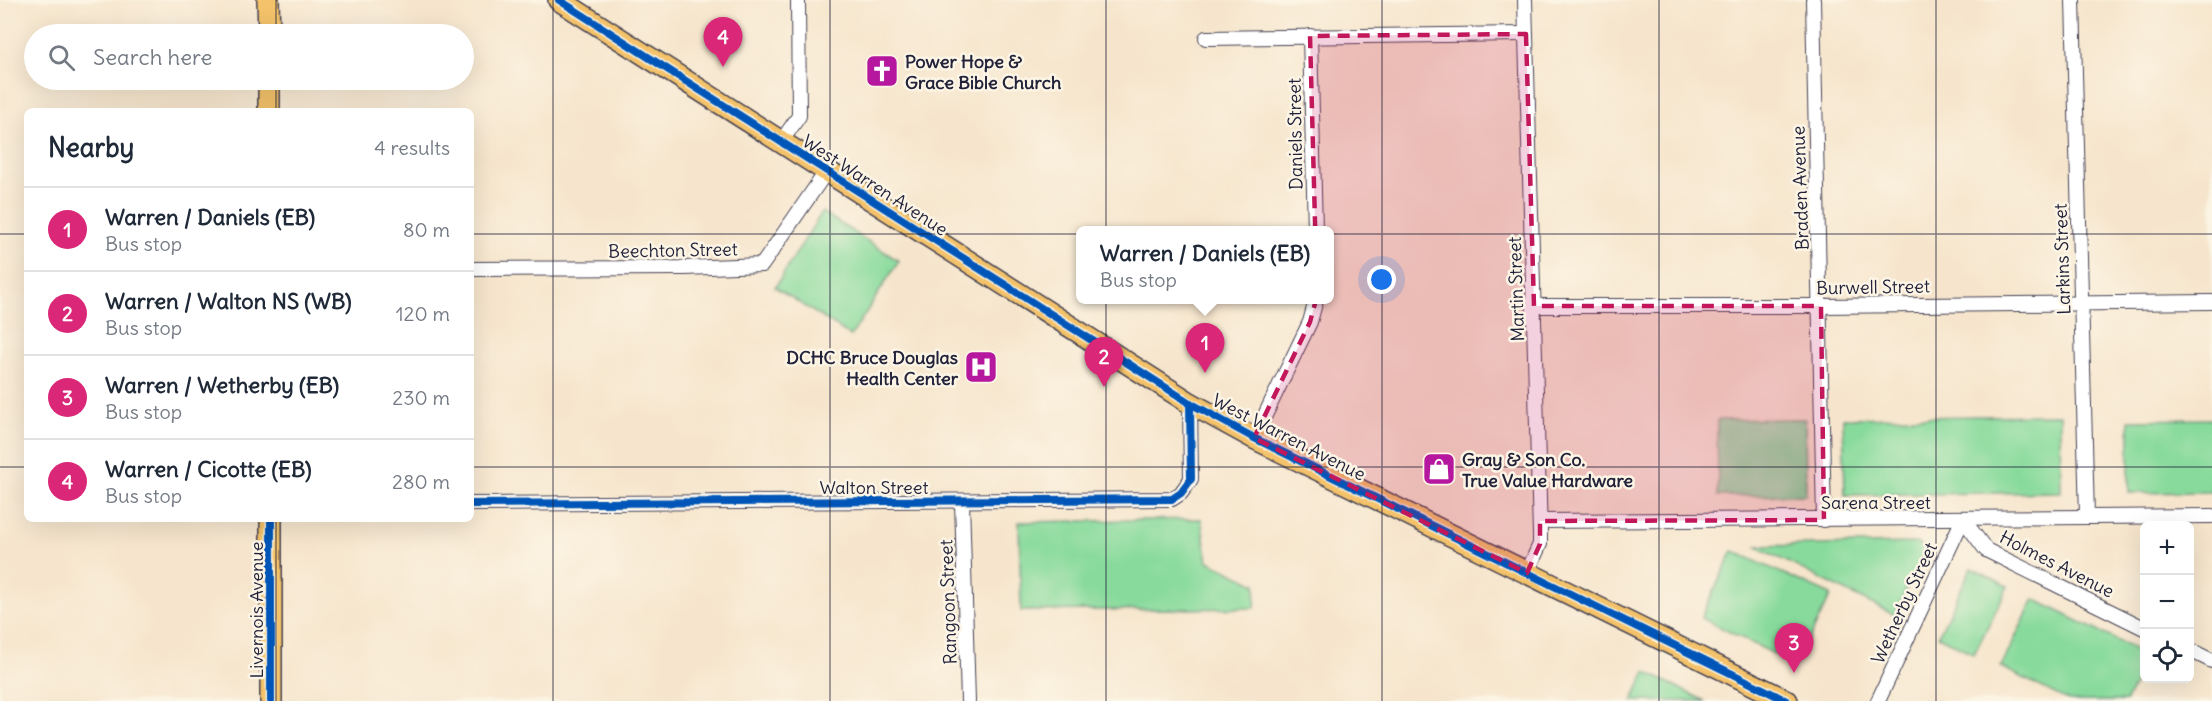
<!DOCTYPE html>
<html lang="en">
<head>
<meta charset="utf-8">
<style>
	:root { --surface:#fff; --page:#f6f6f7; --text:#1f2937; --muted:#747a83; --line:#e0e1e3; --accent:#db2777 }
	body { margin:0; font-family:Delius,sans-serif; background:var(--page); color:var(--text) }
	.controls { position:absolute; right:18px; bottom:18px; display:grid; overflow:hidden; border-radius:9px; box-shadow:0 6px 24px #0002 }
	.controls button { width:54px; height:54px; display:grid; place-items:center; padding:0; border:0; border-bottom:2px solid var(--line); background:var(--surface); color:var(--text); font:30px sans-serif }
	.you { position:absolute; left:1382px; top:280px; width:21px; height:21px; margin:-15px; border:4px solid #fff; border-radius:50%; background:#1a73e8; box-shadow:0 0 0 9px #1a73e833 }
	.badge { display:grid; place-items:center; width:39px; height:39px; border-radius:50%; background:var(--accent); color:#fff; font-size:20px; font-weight:700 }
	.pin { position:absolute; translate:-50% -50px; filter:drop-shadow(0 2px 3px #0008) }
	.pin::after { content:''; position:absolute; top:32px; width:21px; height:18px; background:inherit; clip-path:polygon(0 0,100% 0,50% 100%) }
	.popup { position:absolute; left:1076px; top:226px; width:258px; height:78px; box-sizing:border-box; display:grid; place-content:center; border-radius:9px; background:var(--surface); filter:drop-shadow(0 2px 4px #0005); font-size:20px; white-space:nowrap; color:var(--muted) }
	.popup b { font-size:22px; color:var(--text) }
	.popup::after { content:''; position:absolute; left:50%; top:100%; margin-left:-12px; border:12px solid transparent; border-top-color:var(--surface) }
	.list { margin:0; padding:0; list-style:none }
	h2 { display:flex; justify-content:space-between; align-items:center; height:78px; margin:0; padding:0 24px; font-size:26px }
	h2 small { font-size:20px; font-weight:400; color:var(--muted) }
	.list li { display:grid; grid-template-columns:39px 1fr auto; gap:18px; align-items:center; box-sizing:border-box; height:84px; padding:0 24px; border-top:2px solid var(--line) }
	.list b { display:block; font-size:22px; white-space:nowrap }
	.list p { margin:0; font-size:20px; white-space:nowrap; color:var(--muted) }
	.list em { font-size:20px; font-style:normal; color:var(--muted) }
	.icon { flex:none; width:33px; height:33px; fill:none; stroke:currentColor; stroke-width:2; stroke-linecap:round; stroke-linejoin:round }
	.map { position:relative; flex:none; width:2212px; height:701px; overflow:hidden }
	.search { position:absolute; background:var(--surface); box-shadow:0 6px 24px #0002; left:24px; top:24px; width:450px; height:66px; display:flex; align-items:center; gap:15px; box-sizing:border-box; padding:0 21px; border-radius:33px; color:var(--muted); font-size:22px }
	.panel { position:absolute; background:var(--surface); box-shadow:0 6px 24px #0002; left:24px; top:108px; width:450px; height:414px; border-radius:9px }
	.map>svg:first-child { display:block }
	.green { fill:#88da9c; stroke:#557e6c; stroke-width:1.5 }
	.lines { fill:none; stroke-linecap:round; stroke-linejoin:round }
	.street-casing { stroke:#423f51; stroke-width:16 }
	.primary-casing { stroke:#423f51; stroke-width:24 }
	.street { stroke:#fff; stroke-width:14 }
	.primary { stroke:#f3c26a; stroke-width:21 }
	.cycleway-casing { stroke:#fcf5e5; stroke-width:11 }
	.cycleway { stroke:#0057b8; stroke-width:8 }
	.marked { fill:#c2185b; fill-opacity:0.2; stroke:#c2185b; stroke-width:4.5; stroke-dasharray:12 8; stroke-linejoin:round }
	.grid { fill:none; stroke:#22223b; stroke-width:1.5; stroke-opacity:0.55 }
	.labels { text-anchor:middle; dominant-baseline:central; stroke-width:5; stroke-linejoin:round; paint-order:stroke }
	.poi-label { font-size:18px; font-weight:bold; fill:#22223b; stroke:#fcf5e5; text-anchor:start }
	.street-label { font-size:18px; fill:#22223b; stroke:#fcf5e5 }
</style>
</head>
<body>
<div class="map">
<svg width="2212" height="701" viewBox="0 0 2212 701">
	<rect width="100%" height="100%" fill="#fcf5e5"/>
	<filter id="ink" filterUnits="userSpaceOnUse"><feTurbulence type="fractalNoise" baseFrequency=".0167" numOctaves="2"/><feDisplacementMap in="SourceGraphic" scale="12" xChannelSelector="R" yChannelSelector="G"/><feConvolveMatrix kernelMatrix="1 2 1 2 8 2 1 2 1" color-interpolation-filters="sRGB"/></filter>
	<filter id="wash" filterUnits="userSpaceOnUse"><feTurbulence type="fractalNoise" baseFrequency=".008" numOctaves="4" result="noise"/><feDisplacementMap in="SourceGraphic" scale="24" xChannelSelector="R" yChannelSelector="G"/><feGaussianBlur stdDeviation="1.35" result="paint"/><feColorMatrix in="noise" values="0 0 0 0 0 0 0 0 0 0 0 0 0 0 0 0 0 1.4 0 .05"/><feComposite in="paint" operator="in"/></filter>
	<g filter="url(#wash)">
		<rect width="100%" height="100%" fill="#f6e5cc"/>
		<!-- green -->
		<g class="green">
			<polygon points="822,212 899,261 851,336 775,287"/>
			<polygon points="2060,415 2061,492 1845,495 1843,418"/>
			<polygon points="1805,419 1806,495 1718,496 1717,420"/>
			<polygon points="2212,419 2212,492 2129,493 2129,420"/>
			<polygon points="1201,519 1208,561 1256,584 1255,608 1021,611 1019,522"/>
			<polygon points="1916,543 1927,548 1894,615 1755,546"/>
			<polygon points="1733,551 1831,595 1796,665 1701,618"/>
			<polygon points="1971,568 2008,586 1974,654 1938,636"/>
			<polygon points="2034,599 2144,654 2144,664 2126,701 2069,701 2001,667"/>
			<polygon points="1646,672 1705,701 1632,701"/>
		</g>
	</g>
	<g filter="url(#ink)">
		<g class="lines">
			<!-- street casing -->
			<g class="street-casing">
				<g id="street">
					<polyline points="1525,0 1540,534 1540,544 1527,573"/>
					<polyline points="1813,0 1824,520"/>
					<polyline points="2073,0 2087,516"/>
					<polyline points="1310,36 1315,230"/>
					<polyline points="1206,38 1526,34"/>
					<polyline points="781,142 799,116 798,0"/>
					<polyline points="471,269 684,268 762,265 826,172"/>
					<polyline points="1534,306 1821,306 2212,302"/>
					<polyline points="1254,438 1310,322 1316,300"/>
					<polyline points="962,501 968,701"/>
					<polyline points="471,504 1172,499 1181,493 1191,479 1190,403"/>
					<polyline points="1963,519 1986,550 2144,628"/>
					<polyline points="1540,521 2212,516"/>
					<polyline points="2190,650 2212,661"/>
					<polyline points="1878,701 1963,519"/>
				</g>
			</g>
			<!-- primary casing -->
			<g class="primary-casing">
				<g id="primary">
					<polyline points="268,0 269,34"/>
					<polyline points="559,0 1190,403 1254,438 1787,701"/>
					<polyline points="269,80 269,111"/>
					<polyline points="271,519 271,701"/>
				</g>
			</g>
			<!-- street -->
			<use href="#street" class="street"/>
			<!-- primary -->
			<use href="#primary" class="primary"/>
			<!-- cycleway casing -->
			<g class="cycleway-casing">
				<g id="cycleway">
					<polyline points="559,0 1190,403 1254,438 1787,701"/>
					<polyline points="471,504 1172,499 1181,493 1191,479 1190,403"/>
					<polyline points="271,519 271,701"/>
				</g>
			</g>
			<!-- cycleway -->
			<use href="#cycleway" class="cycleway"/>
		</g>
	</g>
	<!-- marked area -->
	<path class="marked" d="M1526,34L1534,306H1821L1824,520L1540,521V544L1527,573L1254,438L1310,322L1317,296L1310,36Z"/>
	<!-- grid -->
	<path class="grid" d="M276,0V34M553,0V701M830,0V701M1106,0V701M1382,0V701M1659,0V701M1936,0V701M276,80V111M0,234H27M471,234H2212M0,467H27M471,467H2212M276,519V701"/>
	<!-- icons -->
	<defs>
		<g id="church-square" transform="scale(1.725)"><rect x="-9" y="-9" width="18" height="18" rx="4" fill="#b5179e" stroke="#fcf5e5"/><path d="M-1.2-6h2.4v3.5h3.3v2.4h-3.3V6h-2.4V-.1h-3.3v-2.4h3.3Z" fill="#fff"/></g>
		<g id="hospital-square" transform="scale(1.725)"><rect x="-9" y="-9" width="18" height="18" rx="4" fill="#b5179e" stroke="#fcf5e5"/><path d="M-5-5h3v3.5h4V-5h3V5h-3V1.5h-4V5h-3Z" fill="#fff"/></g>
		<g id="shop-square" transform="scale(1.725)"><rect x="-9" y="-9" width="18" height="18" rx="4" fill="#b5179e" stroke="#fcf5e5"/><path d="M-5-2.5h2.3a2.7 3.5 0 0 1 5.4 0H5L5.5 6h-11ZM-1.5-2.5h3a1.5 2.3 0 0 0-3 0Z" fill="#fff"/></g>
	</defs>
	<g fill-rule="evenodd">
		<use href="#church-square" x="882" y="71"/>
		<use href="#hospital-square" x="981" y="367"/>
		<use href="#shop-square" x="1439" y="469"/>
	</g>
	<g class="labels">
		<!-- poi labels -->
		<g class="poi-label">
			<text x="905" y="61">Power Hope &amp;<tspan x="905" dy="21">Grace Bible Church</tspan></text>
			<text x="958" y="357" text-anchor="end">DCHC Bruce Douglas<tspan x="958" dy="21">Health Center</tspan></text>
			<text x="1462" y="459">Gray &amp; Son Co.<tspan x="1462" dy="21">True Value Hardware</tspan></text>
		</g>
		<!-- street labels -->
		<g class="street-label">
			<text transform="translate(1295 134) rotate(-91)">Daniels Street</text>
			<text transform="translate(875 185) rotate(33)">West Warren Avenue</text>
			<text transform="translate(1800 188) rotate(-92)">Braden Avenue</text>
			<text transform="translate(673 250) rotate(-1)">Beechton Street</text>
			<text transform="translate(2062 259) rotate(-92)">Larkins Street</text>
			<text transform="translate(1873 287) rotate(-1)">Burwell Street</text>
			<text transform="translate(1516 289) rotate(-92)">Martin Street</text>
			<text transform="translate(1289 437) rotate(27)">West Warren Avenue</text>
			<text x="874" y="487">Walton Street</text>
			<text x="1876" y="502">Sarena Street</text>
			<text transform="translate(2057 564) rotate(27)">Holmes Avenue</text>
			<text transform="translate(948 602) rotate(-92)">Rangoon Street</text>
			<text transform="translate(1904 603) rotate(-65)">Wetherby Street</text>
			<text transform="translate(256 610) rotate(-90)">Livernois Avenue</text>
		</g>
	</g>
</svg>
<div class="controls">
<button>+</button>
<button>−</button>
<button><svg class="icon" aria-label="locate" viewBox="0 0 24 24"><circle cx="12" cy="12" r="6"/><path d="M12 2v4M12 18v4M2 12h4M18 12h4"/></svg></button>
</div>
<div class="you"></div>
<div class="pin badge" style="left:1205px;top:373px">1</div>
<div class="popup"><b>Warren / Daniels (EB)</b>Bus stop</div>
<div class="pin badge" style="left:1104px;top:387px">2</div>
<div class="pin badge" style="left:1794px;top:673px">3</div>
<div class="pin badge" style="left:723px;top:67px">4</div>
<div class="search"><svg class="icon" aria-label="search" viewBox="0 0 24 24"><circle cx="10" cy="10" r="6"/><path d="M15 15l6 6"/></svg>Search here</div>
<section class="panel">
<h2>Nearby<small>4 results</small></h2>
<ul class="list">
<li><span class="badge">1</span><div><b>Warren / Daniels (EB)</b><p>Bus stop</p></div><em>80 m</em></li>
<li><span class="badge">2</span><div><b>Warren / Walton NS (WB)</b><p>Bus stop</p></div><em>120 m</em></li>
<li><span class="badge">3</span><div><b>Warren / Wetherby (EB)</b><p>Bus stop</p></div><em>230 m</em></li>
<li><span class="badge">4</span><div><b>Warren / Cicotte (EB)</b><p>Bus stop</p></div><em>280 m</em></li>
</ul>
</section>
</div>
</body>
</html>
